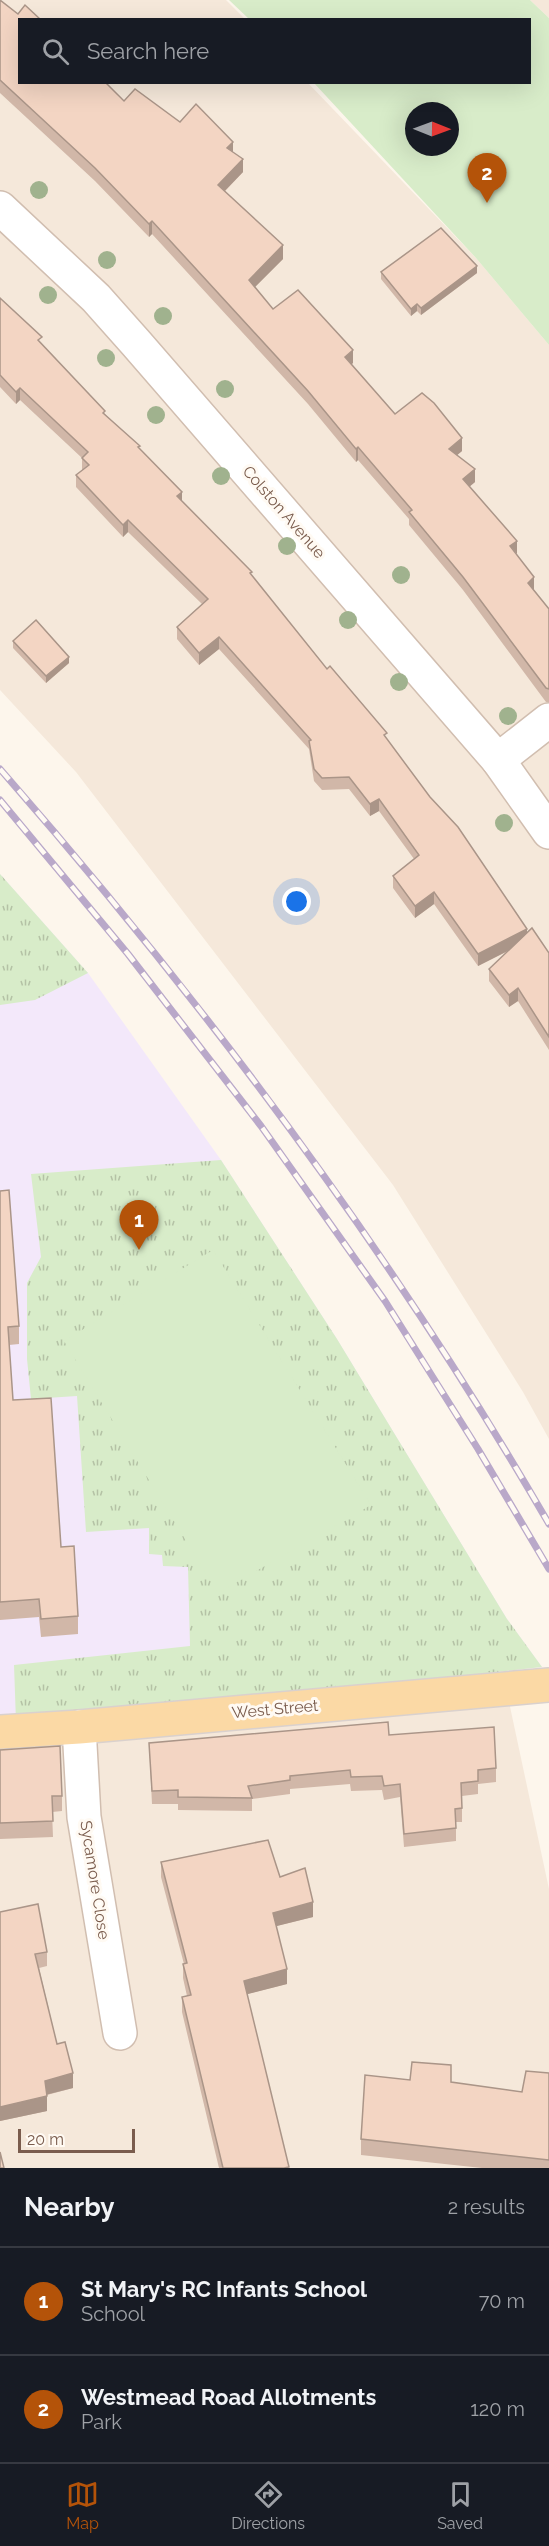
<!DOCTYPE html>
<html lang="en">
<head>
<meta charset="utf-8">
<style>
	:root { --surface:#171b24; --page:#242831; --text:#f1f3f6; --muted:#9ea1a6; --line:#363941; --accent:#b45309 }
	body { margin:0; font-family:Raleway,sans-serif; background:var(--page); color:var(--text) }
	.compass { position:absolute; left:405px; top:102px; width:54px; height:54px; border-radius:50%; background:var(--surface); box-shadow:0 6px 24px #0002; rotate:91deg }
	.scale { position:absolute; left:18px; bottom:15px; width:117px; box-sizing:border-box; padding-left:6px; border:3px solid #7a5c4d; border-top:0; font-size:16px; line-height:21px; white-space:nowrap; color:#7a5c4d; -webkit-text-stroke:4px #fffaf3; paint-order:stroke }
	.you { position:absolute; left:297px; top:902px; width:21px; height:21px; margin:-15px; border:4px solid #fff; border-radius:50%; background:#1a73e8; box-shadow:0 0 0 9px #1a73e833 }
	.badge { display:grid; place-items:center; width:39px; height:39px; border-radius:50%; background:var(--accent); color:#fff; font-size:20px; font-weight:700 }
	.pin { position:absolute; translate:-50% -50px; filter:drop-shadow(0 2px 3px #0008) }
	.pin::after { content:''; position:absolute; top:32px; width:21px; height:18px; background:inherit; clip-path:polygon(0 0,100% 0,50% 100%) }
	.list { margin:0; padding:0; list-style:none }
	h2 { display:flex; justify-content:space-between; align-items:center; height:78px; margin:0; padding:0 24px; font-size:26px }
	h2 small { font-size:20px; font-weight:400; color:var(--muted) }
	.list li { display:grid; grid-template-columns:39px 1fr auto; gap:18px; align-items:center; box-sizing:border-box; height:108px; padding:0 24px; border-top:2px solid var(--line) }
	.list b { display:block; font-size:22px; white-space:nowrap }
	.list p { margin:0; font-size:20px; white-space:nowrap; color:var(--muted) }
	.list em { font-size:20px; font-style:normal; color:var(--muted) }
	.icon { flex:none; width:33px; height:33px; fill:none; stroke:currentColor; stroke-width:2; stroke-linecap:round; stroke-linejoin:round }
	.map { position:relative; flex:none; width:549px; height:2168px; overflow:hidden }
	.search { position:absolute; background:var(--surface); box-shadow:0 6px 24px #0002; left:18px; right:18px; top:18px; height:66px; display:flex; align-items:center; gap:15px; box-sizing:border-box; padding:0 21px; border-radius:0px; color:var(--muted); font-size:22px }
	.sheet { height:294px; background:var(--surface) }
	nav { display:flex; justify-content:space-around; align-items:center; box-sizing:border-box; height:84px; border-top:2px solid var(--line); background:var(--surface); font-size:16px; color:var(--muted) }
	nav a { display:grid; justify-items:center; gap:3px }
	nav .on { color:var(--accent) }
	.map>svg:first-child { display:block }
	.residential { fill:#f5e8da }
	.education { fill:#f3e8fa }
	.grass { fill:url(#grass-tufts) }
	.garden { fill:#d8ecc9; fill-rule:evenodd }
	.lines { fill:none; stroke-linecap:round; stroke-linejoin:round }
	.minor-casing { stroke:#d1beb0; stroke-width:36 }
	.major-casing { stroke:#dad1cd; stroke-width:36 }
	.minor { stroke:#fff; stroke-width:33 }
	.major { stroke:#fbd9a5; stroke-width:33 }
	.rail-casing { stroke:#b9a8c9; stroke-width:7 }
	.rail { stroke:#fffaf3; stroke-width:4.5; stroke-dasharray:14; stroke-linecap:butt }
	.tree { fill:#a0b28e }
	.wall { fill:#d1b7a8 }
	.shaded-wall { fill:#aa9588 }
	.building { fill:#f3d5c3; stroke:#aa9588; stroke-width:1.5 }
	.labels { text-anchor:middle; dominant-baseline:central; stroke-width:6; stroke-linejoin:round; paint-order:stroke }
	.street-label { font-size:16px; fill:#7a5c4d; stroke:#fffaf3 }
</style>
</head>
<body>
<div class="map">
<svg width="549" height="2168" viewBox="0 0 549 2168">
	<defs>
		<pattern id="grass-tufts" width="24" height="20" patternUnits="userSpaceOnUse" patternTransform="scale(1.5)"><rect width="24" height="20" fill="#d8ecc9"/><path d="M3 7l-1-3M5 7V3M7 7l1-3M15 17l-1-3M17 17v-4M19 17l1-3" fill="none" stroke="#b4c2a5"/></pattern>
	</defs>
	<rect width="100%" height="100%" fill="#fdf6ec"/>
	<!-- residential -->
	<g class="residential">
		<polygon points="0,0 226,0 245,19 20,20 20,82 308,83 476,258 549,345 549,1439 523,1392 393,1185 76,772 0,690"/>
		<polygon points="530,0 549,0 549,18"/>
		<polygon points="509,1702 549,1889 549,2168 0,2168 0,1742"/>
	</g>
	<!-- education -->
	<polygon class="education" points="0,874 88,973 221,1160 337,1339 507,1619 542,1667 0,1723"/>
	<!-- grass -->
	<g class="grass">
		<polygon points="0,874 88,973 35,1000 0,1005"/>
		<polygon points="221,1160 337,1339 507,1619 542,1667 83,1718 16,1722 14,1665 190,1646 188,1567 163,1566 162,1555 149,1554 149,1528 86,1532 77,1396 31,1399 27,1359 27,1283 41,1257 31,1174"/>
	</g>
	<!-- garden -->
	<g class="garden">
		<path d="M229,0H530L549,18V345L476,258L314,83L530,82V20L249,19ZM414,111H450V147H414Z"/>
		<polygon points="213,1250 371,1505 218,1593 64,1341"/>
	</g>
	<g class="lines">
		<!-- minor casing -->
		<g class="minor-casing">
			<g id="minor">
				<polyline points="0,208 96,298 136,343 498,760 549,832"/>
				<polyline points="498,760 549,720"/>
				<polyline points="79,1727 84,1817 120,2033"/>
			</g>
		</g>
		<!-- major casing -->
		<g class="major-casing">
			<polyline id="major" points="0,1732 79,1727 549,1685"/>
		</g>
		<!-- minor -->
		<use href="#minor" class="minor"/>
		<!-- major -->
		<use href="#major" class="major"/>
		<!-- rail casing -->
		<g class="rail-casing">
			<g id="rail">
				<path d="M0,769C205,1003 393,1254 549,1524"/>
				<polyline points="0,800 128,954 261,1126 385,1301 478,1449 549,1569"/>
			</g>
		</g>
		<!-- rail -->
		<use href="#rail" class="rail"/>
	</g>
	<!-- trees -->
	<g class="tree">
		<circle cx="39" cy="190" r="9"/>
		<circle cx="107" cy="260" r="9"/>
		<circle cx="48" cy="295" r="9"/>
		<circle cx="163" cy="316" r="9"/>
		<circle cx="106" cy="358" r="9"/>
		<circle cx="225" cy="389" r="9"/>
		<circle cx="156" cy="415" r="9"/>
		<circle cx="221" cy="476" r="9"/>
		<circle cx="287" cy="546" r="9"/>
		<circle cx="401" cy="575" r="9"/>
		<circle cx="348" cy="620" r="9"/>
		<circle cx="399" cy="682" r="9"/>
		<circle cx="508" cy="716" r="9"/>
		<circle cx="504" cy="823" r="9"/>
	</g>
	<!-- wall -->
	<g class="wall">
		<polygon points="0,0 20,20 124,101 180,122 233,152 243,172 225,191 283,259 255,287 273,309 353,363 351,364 395,414 462,451 457,455 475,482 469,487 517,555 534,590 549,609 549,702 546,702 463,590 409,525 409,519 358,460 356,462 308,404 152,234 149,237 95,181 0,93"/>
		<polygon points="381,272 477,273 421,315 417,311 411,316 381,279"/>
		<polygon points="0,298 105,414 140,449 182,501 252,576 327,669 387,739 527,932 549,953 549,1050 518,1001 509,1007 489,981 489,969 508,951 478,966 434,904 415,918 393,888 393,876 414,859 379,811 370,816 349,789 322,790 314,781 309,749 219,649 199,665 177,639 177,627 202,604 128,532 123,537 76,487 76,475 82,470 82,458 20,400 16,404 0,387"/>
		<polygon points="13,641 69,663 46,683 13,648"/>
		<polygon points="0,1191 19,1326 19,1344 9,1345 13,1400 61,1547 78,1616 78,1634 41,1637 39,1617 0,1620"/>
		<polygon points="389,1735 496,1768 496,1782 478,1784 478,1794 462,1796 462,1822 456,1822 456,1841 404,1847 400,1797 384,1800 382,1790 351,1791 350,1784 290,1789 290,1794 252,1799 252,1811 178,1810 178,1804 152,1804 149,1743"/>
		<polygon points="0,1750 62,1796 62,1811 52,1812 53,1837 0,1839"/>
		<polygon points="161,1862 280,1877 313,1917 276,1926 287,1984 247,1994 289,2168 219,2168 182,2012 182,1997 187,1996 183,1978 183,1964 184,1964 161,1877"/>
		<polygon points="0,1912 47,1952 47,1966 39,1968 57,2044 73,2088 47,2095 47,2111 0,2121"/>
		<polygon points="549,2073 549,2168 482,2168 361,2155 361,2139 410,2080 451,2082 522,2092"/>
	</g>
	<!-- shaded-wall -->
	<g class="shaded-wall">
		<polygon points="233,142 233,155 227,148"/>
		<polygon points="243,159 243,172 218,198 218,185"/>
		<polygon points="152,221 152,234 149,237 149,224"/>
		<polygon points="283,245 283,259 249,293 249,280"/>
		<polygon points="477,266 477,273 421,315 421,308"/>
		<polygon points="417,304 417,311 411,316 411,309"/>
		<polygon points="353,350 353,363 345,370 345,357"/>
		<polygon points="20,388 20,400 16,404 16,392"/>
		<polygon points="462,438 462,451 449,462 449,449"/>
		<polygon points="358,447 358,460 356,462 356,449"/>
		<polygon points="475,469 475,482 463,492 463,479"/>
		<polygon points="182,492 182,504 177,496"/>
		<polygon points="128,520 128,532 123,537 123,525"/>
		<polygon points="517,541 517,554 510,546"/>
		<polygon points="534,577 534,590 528,583"/>
		<polygon points="219,637 219,649 199,665 199,653"/>
		<polygon points="69,657 69,663 46,683 46,676"/>
		<polygon points="379,799 379,811 370,816 370,804"/>
		<polygon points="434,892 434,904 415,918 415,906"/>
		<polygon points="527,929 527,941 478,966 478,954"/>
		<polygon points="518,988 518,1001 509,1007 509,995"/>
		<polygon points="313,1902 313,1917 273,1927 273,1913"/>
		<polygon points="287,1969 287,1984 244,1995 244,1981"/>
		<polygon points="73,2073 73,2088 45,2095 45,2081"/>
		<polygon points="47,2096 47,2111 0,2121 0,2107"/>
	</g>
	<!-- building -->
	<g class="building">
		<polygon points="0,0 18,14 25,5 41,20 20,20 20,82 105,82 124,101 135,89 180,122 196,104 233,142 227,148 243,159 218,185 283,245 249,280 273,309 298,290 353,350 345,357 395,414 422,393 434,403 462,438 449,449 475,469 463,479 517,541 510,546 534,577 528,583 549,609 549,689 546,688 463,577 409,512 412,510 358,447 356,449 308,391 152,221 149,224 95,168 0,80"/>
		<polygon points="441,228 477,266 421,308 417,304 411,309 381,272"/>
		<polygon points="0,298 42,337 38,340 105,411 103,413 140,446 138,447 182,492 177,496 252,572 250,573 327,669 330,666 387,733 384,735 430,797 458,827 527,929 478,954 434,892 415,906 393,876 419,855 379,799 370,804 349,777 322,778 314,769 309,741 311,740 219,637 199,653 177,627 208,599 128,520 123,525 76,475 89,465 82,458 88,452 20,388 16,392 0,375"/>
		<polygon points="36,620 69,657 46,676 13,641"/>
		<polygon points="532,928 549,953 549,1037 518,988 509,995 489,969"/>
		<polygon points="9,1190 19,1326 8,1327 13,1400 51,1398 61,1547 74,1546 78,1616 41,1619 39,1599 0,1602 0,1191"/>
		<polygon points="388,1722 389,1735 494,1727 496,1768 478,1770 478,1781 461,1783 462,1808 455,1809 456,1828 404,1834 400,1784 384,1786 382,1776 351,1777 350,1770 290,1776 290,1780 248,1786 252,1798 178,1797 178,1790 152,1791 149,1743"/>
		<polygon points="60,1746 62,1796 52,1796 53,1821 0,1823 0,1750"/>
		<polygon points="268,1840 280,1877 305,1868 313,1902 273,1913 287,1969 244,1981 289,2167 284,2168 223,2168 182,1997 191,1995 183,1964 187,1963 161,1862"/>
		<polygon points="38,1904 47,1952 35,1954 57,2044 65,2042 73,2073 45,2081 47,2096 0,2107 0,1912"/>
		<polygon points="412,2062 451,2065 451,2082 522,2092 526,2071 549,2073 549,2160 361,2139 365,2075 410,2080"/>
		<polygon points="0,2152 4,2168 0,2168"/>
	</g>
	<g class="labels">
		<!-- street labels -->
		<g class="street-label">
			<text transform="translate(284 512) rotate(49)">Colston Avenue</text>
			<text transform="translate(275 1709) rotate(-5)">West Street</text>
			<text transform="translate(95 1880) rotate(81)">Sycamore Close</text>
		</g>
	</g>
</svg>
<svg class="compass" viewBox="-18 -18 36 36"><path d="M0-13l5 13h-10z" fill="#e53935"/><path d="M0 13l5-13h-10z" fill="#9ea1a6"/></svg>
<div class="scale">20 m</div>
<div class="you"></div>
<div class="pin badge" style="left:139px;top:1250px">1</div>
<div class="pin badge" style="left:487px;top:203px">2</div>
<div class="search"><svg class="icon" aria-label="search" viewBox="0 0 24 24"><circle cx="10" cy="10" r="6"/><path d="M15 15l6 6"/></svg>Search here</div>
</div>
<section class="sheet">
<h2>Nearby<small>2 results</small></h2>
<ul class="list">
<li><span class="badge">1</span><div><b>St Mary's RC Infants School</b><p>School</p></div><em>70 m</em></li>
<li><span class="badge">2</span><div><b>Westmead Road Allotments</b><p>Park</p></div><em>120 m</em></li>
</ul>
</section>
<nav>
<a class="on"><svg class="icon" aria-label="map" viewBox="0 0 24 24"><path d="M3 6l6-2 6 2 6-2v14l-6 2-6-2-6 2zM9 4v14M15 6v14"/></svg>Map</a>
<a><svg class="icon" aria-label="directions" viewBox="0 0 24 24"><path d="M12 3l9 9-9 9-9-9zM9 14v-3h6M13 9l2 2-2 2"/></svg>Directions</a>
<a><svg class="icon" aria-label="saved" viewBox="0 0 24 24"><path d="M7 4h10v16l-5-4-5 4z"/></svg>Saved</a>
</nav>
</body>
</html>
